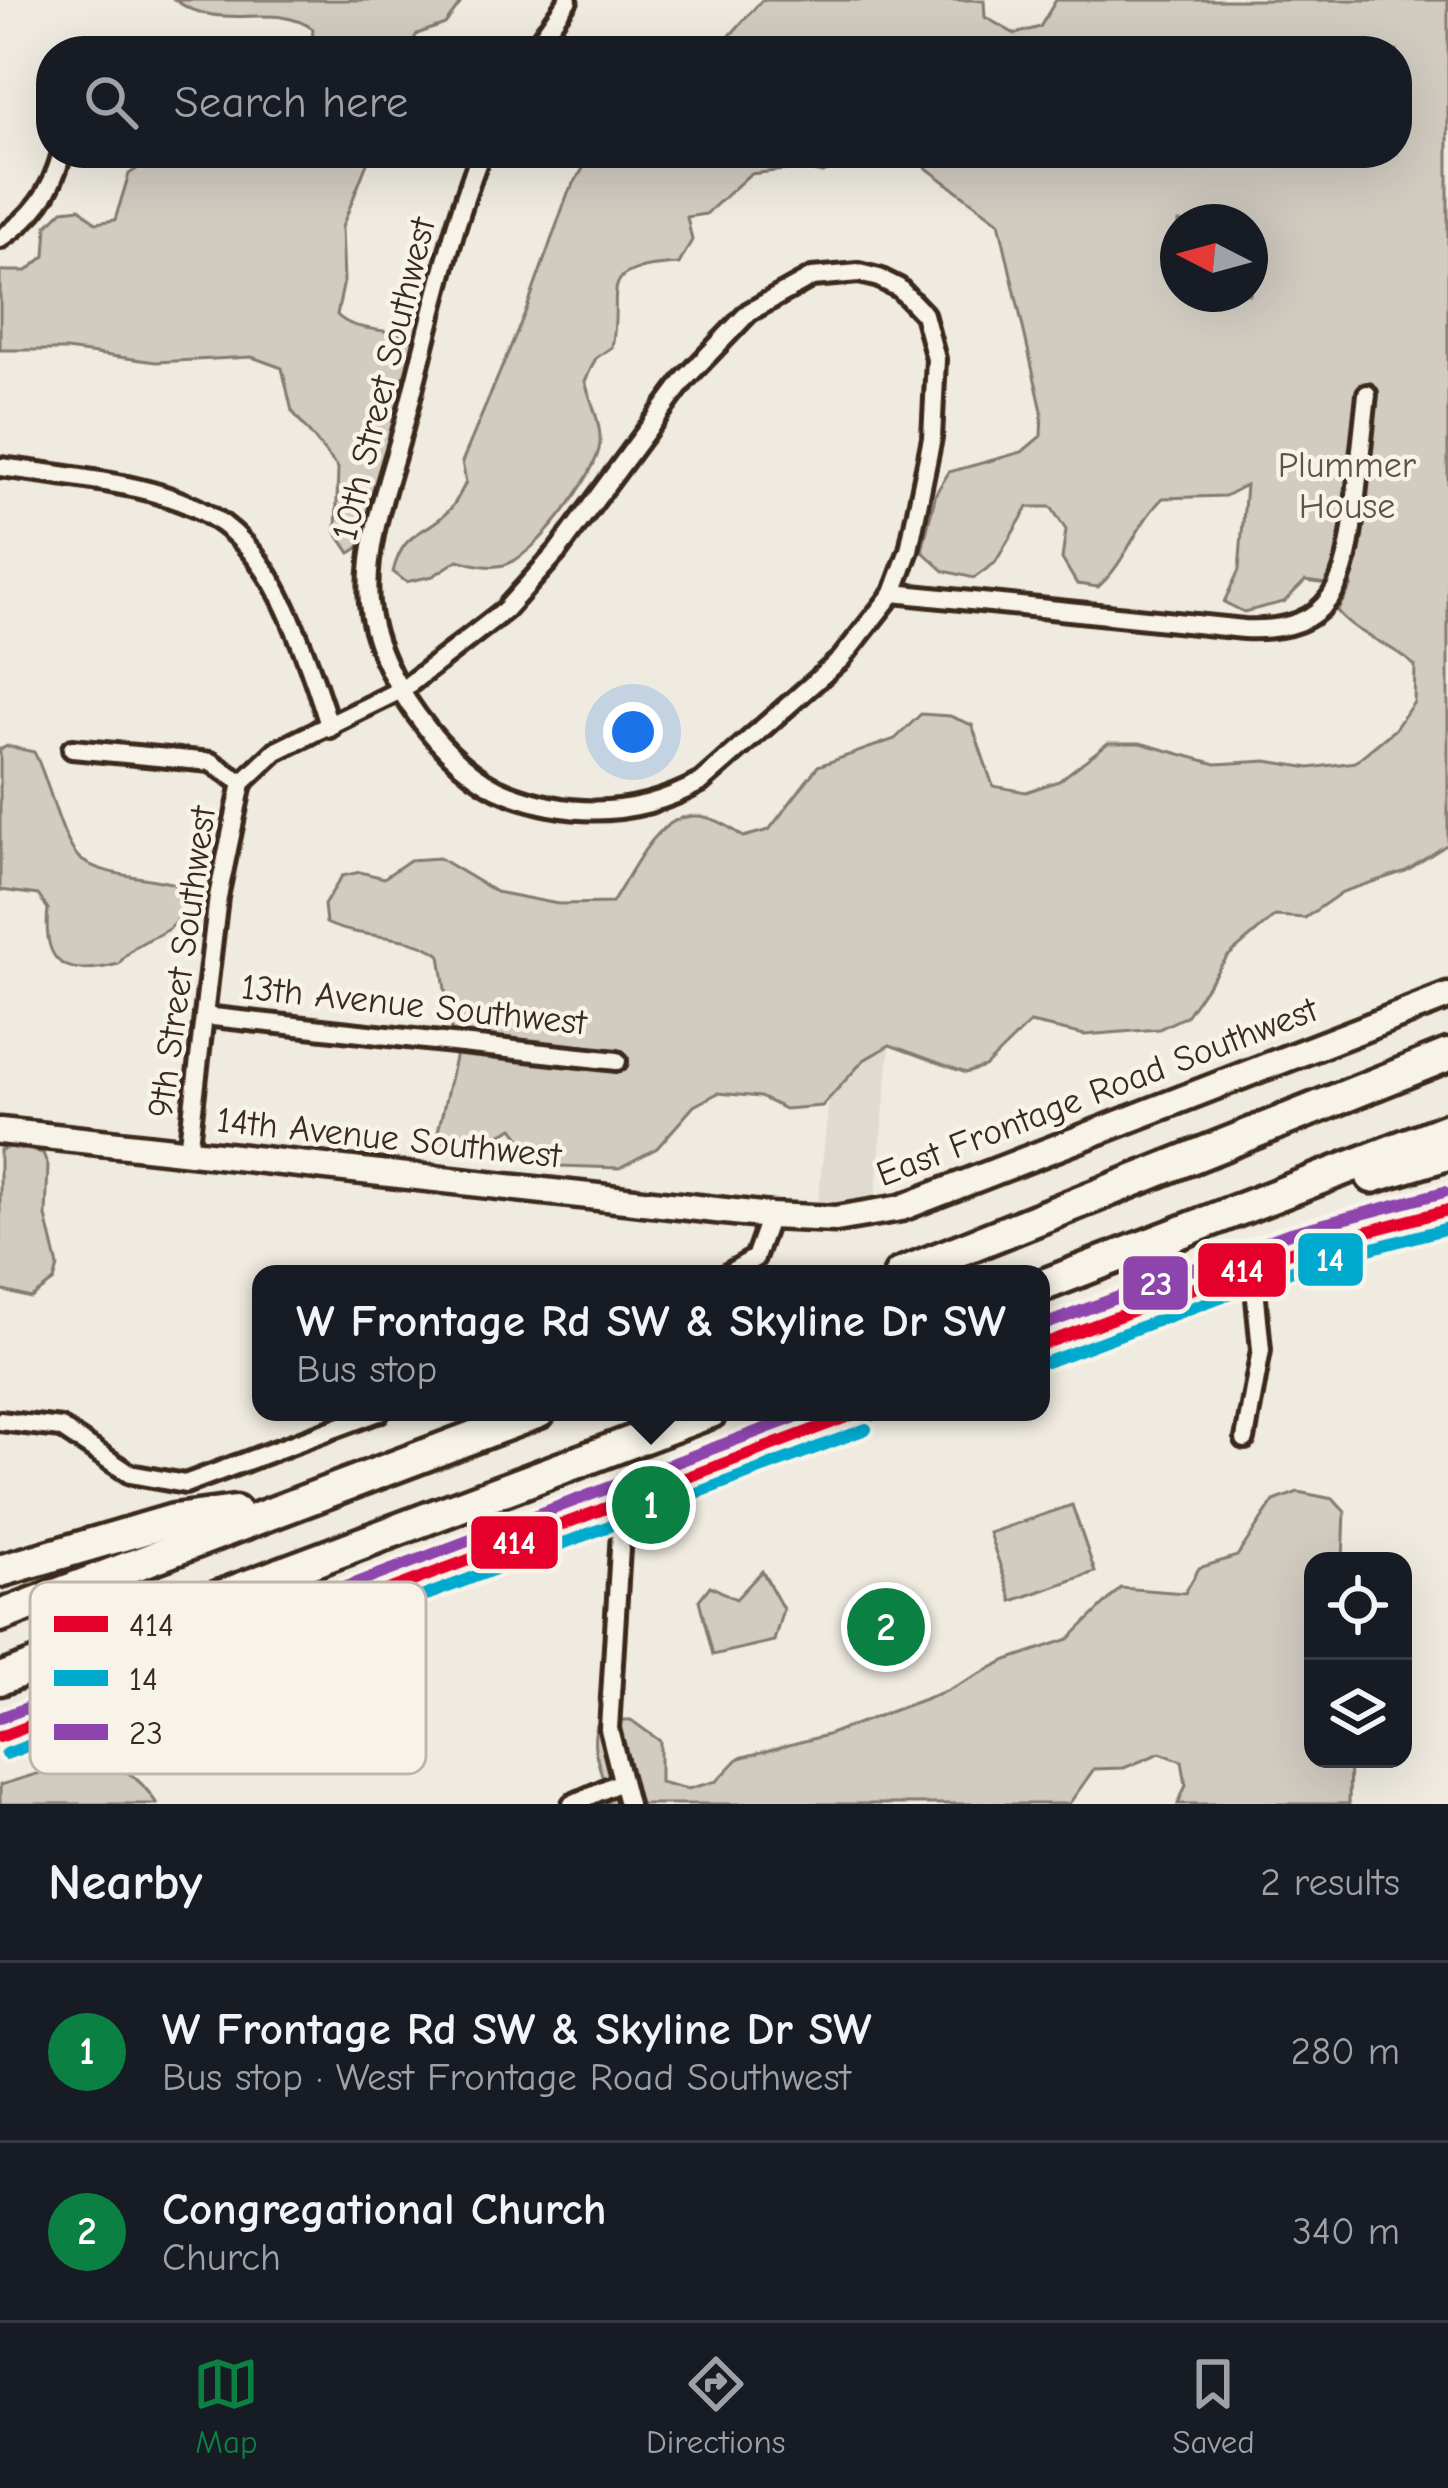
<!DOCTYPE html>
<html lang="en">
<head>
<meta charset="utf-8">
<style>
	:root { --surface:#171b24; --page:#20242c; --text:#f1f3f6; --muted:#9ea1a6; --line:#363941; --accent:#0b8043 }
	body { margin:0; font-family:"Comic Neue",sans-serif; background:var(--page); color:var(--text) }
	.controls { position:absolute; right:36px; bottom:36px; display:grid; overflow:hidden; border-radius:24px; box-shadow:0 12px 48px #0002 }
	.controls button { width:108px; height:108px; display:grid; place-items:center; padding:0; border:0; border-bottom:3px solid var(--line); background:var(--surface); color:var(--text); font:60px sans-serif }
	.compass { position:absolute; left:1160px; top:204px; width:108px; height:108px; border-radius:50%; background:var(--surface); box-shadow:0 12px 48px #0002; rotate:276deg }
	.you { position:absolute; left:633px; top:732px; width:42px; height:42px; margin:-30px; border:9px solid #fff; border-radius:50%; background:#1a73e8; box-shadow:0 0 0 18px #1a73e833 }
	.badge { display:grid; place-items:center; width:78px; height:78px; border-radius:50%; background:var(--accent); color:#fff; font-size:39px; font-weight:700 }
	.pin { position:absolute; translate:-50% -50%; border:6px solid #fff; box-shadow:0 3px 12px #0006 }
	.popup { position:absolute; left:252px; top:1265px; width:798px; height:156px; box-sizing:border-box; display:grid; place-content:center; border-radius:24px; background:var(--surface); filter:drop-shadow(0 3px 9px #0005); font-size:39px; white-space:nowrap; color:var(--muted) }
	.popup b { font-size:45px; color:var(--text) }
	.popup::after { content:''; position:absolute; left:50%; top:100%; margin-left:-24px; border:24px solid transparent; border-top-color:var(--surface) }
	.list { margin:0; padding:0; list-style:none }
	h2 { display:flex; justify-content:space-between; align-items:center; height:156px; margin:0; padding:0 48px; font-size:51px }
	h2 small { font-size:39px; font-weight:400; color:var(--muted) }
	.list li { display:grid; grid-template-columns:78px 1fr auto; gap:36px; align-items:center; box-sizing:border-box; height:180px; padding:0 48px; border-top:3px solid var(--line) }
	.list b { display:block; font-size:45px; white-space:nowrap }
	.list p { margin:0; font-size:39px; white-space:nowrap; color:var(--muted) }
	.list em { font-size:39px; font-style:normal; color:var(--muted) }
	.icon { flex:none; width:66px; height:66px; fill:none; stroke:currentColor; stroke-width:2; stroke-linecap:round; stroke-linejoin:round }
	.map { position:relative; flex:none; width:1448px; height:1804px; overflow:hidden }
	.search { position:absolute; background:var(--surface); box-shadow:0 12px 48px #0002; left:36px; right:36px; top:36px; height:132px; display:flex; align-items:center; gap:30px; box-sizing:border-box; padding:0 42px; border-radius:48px; color:var(--muted); font-size:45px }
	.sheet { height:516px; background:var(--surface) }
	nav { display:flex; justify-content:space-around; align-items:center; box-sizing:border-box; height:168px; border-top:3px solid var(--line); background:var(--surface); font-size:33px; color:var(--muted) }
	nav a { display:grid; justify-items:center; gap:6px }
	nav .on { color:var(--accent) }
	.map>svg:first-child { display:block }
	.built { fill:#e0dbd0 }
	.green { fill:#d1cbc0; stroke:#867a6f; stroke-width:3; fill-rule:evenodd }
	.lines { fill:none; stroke-linecap:round; stroke-linejoin:round }
	.street-casing { stroke:#3b2a1e; stroke-width:26 }
	.secondary-casing { stroke:#3b2a1e; stroke-width:33 }
	.highway-casing { stroke:#3b2a1e; stroke-width:39 }
	.street { stroke:#f7f3e8; stroke-width:16 }
	.secondary { stroke:#f7f3e8; stroke-width:24 }
	.highway { stroke:#f7f3e8; stroke-width:30 }
	.bus-1-casing { stroke:#f7f3e8; stroke-width:21 }
	.bus-2-casing { stroke:#f7f3e8; stroke-width:21 }
	.bus-3-casing { stroke:#f7f3e8; stroke-width:21 }
	.bus-1 { stroke:#e4002b; stroke-width:12 }
	.bus-2 { stroke:#00a9ce; stroke-width:12 }
	.bus-3 { stroke:#8e44ad; stroke-width:12 }
	.labels { text-anchor:middle; dominant-baseline:central; stroke-width:9; stroke-linejoin:round; paint-order:stroke }
	.street-label { font-size:36px; fill:#3b2a1e; stroke:#f7f3e8 }
	.park-label { font-size:36px; fill:#605246; stroke:#f7f3e8 }
	.key { fill:#f7f3e8; stroke:#bfb7ab; stroke-width:3 }
	.key-label { font-size:33px; fill:#3b2a1e }
	.line-badge { stroke:#f7f3e8; stroke-width:4.5 }
	.badge-label { font-size:33px; text-anchor:middle; font-weight:bold; fill:#fff }
</style>
</head>
<body>
<div class="map">
<svg width="1448" height="1804" viewBox="0 0 1448 1804">
	<rect width="100%" height="100%" fill="#efebe0"/>
	<filter id="ink" filterUnits="userSpaceOnUse"><feTurbulence type="fractalNoise" baseFrequency=".00833" numOctaves="2"/><feDisplacementMap in="SourceGraphic" scale="24" xChannelSelector="R" yChannelSelector="G"/><feConvolveMatrix kernelMatrix="1 2 1 2 8 2 1 2 1" color-interpolation-filters="sRGB"/></filter>
	<g filter="url(#ink)">
		<!-- built -->
		<polygon class="built" points="890,1045 875,1199 818,1204 829,1099 864,1060"/>
		<!-- green -->
		<g class="green">
			<path d="M175,0H463L445,24L417,34L407,51H311L313,29C273,0 222,34 175,0Z"/>
			<path d="M762,0H984L985,17L1015,34L1040,27L1056,0H1448V844L1406,871L1342,892L1305,918L1275,916L1227,957L1186,1016L1159,1029L1085,1035L1030,1023L985,1067L966,1073L890,1045L864,1060L822,1106L785,1109L760,1097L718,1093L694,1106L657,1148L619,1168L559,1166L537,1159L513,1128L473,1150L446,1145L438,1132L455,1058L440,955C407,931 364,941 326,923L324,905L342,876L360,872L384,878L410,860L439,858L496,892L558,904L612,903C645,851 671,780 743,837L769,830L818,766L895,739L921,714L950,716L972,725L993,786L1026,792L1059,781L1108,743H1140L1216,764L1267,761L1310,768L1355,762L1394,730L1414,702L1415,666C1390,642 1359,637 1337,611L1351,587L1305,581L1284,602L1244,612L1224,602L1239,570L1246,485L1225,496L1163,498C1135,525 1127,562 1098,587L1077,584L1062,559L1066,530L1051,507H1028L995,563L974,578L944,571L922,551L936,493L949,472L1022,452L1041,436L1042,411L999,222L913,158L885,154L822,173L802,168L750,174L706,214L687,217L692,240L679,264C592,269 624,286 612,347L596,358L585,381C590,400 602,425 600,444C597,475 534,558 504,565C488,569 473,564 458,560L433,576L406,582L393,572C404,527 427,536 451,508C457,501 462,490 466,482L462,462L527,308L568,193L584,167L602,153H1397V51H716ZM1178,222H1250V294H1178Z"/>
			<path d="M161,153H371L342,227L344,281L337,315C357,335 388,324 417,343C408,395 400,528 350,553L336,532L338,468L292,411L282,368L252,357L156,362L66,350H0V271H27L45,256L47,226L63,210L80,208L96,223L115,220L129,174Z"/>
			<path d="M7,746L34,752C49,778 62,849 83,861C109,877 145,876 174,884L184,900C179,943 142,929 119,964C66,977 42,967 48,909L38,895L0,890V749Z"/>
			<polygon points="13,1146 43,1153 48,1166 46,1216 58,1267 54,1281 31,1298 0,1290 0,1150"/>
			<path d="M1298,1492L1333,1499L1345,1512L1343,1561H1313V1759H1350L1349,1804H1178L1186,1785L1182,1761L1160,1753L1124,1768L1094,1769L1069,1804H606C608,1773 585,1751 599,1720H631L660,1741V1782L688,1789L717,1781L739,1758L827,1735L946,1691L1007,1660L1069,1639L1121,1588L1185,1593L1199,1568L1237,1556L1274,1501Z"/>
			<polygon points="1072,1505 1095,1572 1012,1601 989,1533"/>
			<polygon points="762,1571 783,1609 774,1641 713,1655 699,1600 710,1586 736,1599"/>
			<path d="M85,1759C120,1764 138,1774 157,1804H0V1785Z"/>
		</g>
		<g class="lines">
			<!-- street casing -->
			<g class="street-casing">
				<g id="street">
					<polyline points="532,51 568,0"/>
					<path d="M0,239C34,216 51,193 62,153"/>
					<path d="M0,467C225,495 259,504 330,728"/>
					<path d="M893,593L1244,629C1335,633 1346,582 1355,505C1359,468 1363,431 1367,394"/>
					<polyline points="72,749 211,762 242,783"/>
					<polyline points="204,1016 617,1061"/>
					<path d="M188,1152L218,897L242,783L276,751L403,689L505,610L557,552L685,379L749,312L812,277L859,273L879,278L899,288L924,314L936,359L932,438L909,550L893,593L841,659L701,782C639,816 575,819 509,794C445,771 374,670 369,603C364,544 389,481 404,425C428,334 447,241 481,153"/>
					<polyline points="727,1274 755,1258 770,1216"/>
					<polyline points="0,1421 61,1428 130,1474 185,1484 379,1412"/>
					<polyline points="1245,1439 1261,1350 1253,1267"/>
					<polyline points="623,1499 609,1729 628,1804"/>
					<polyline points="572,1804 621,1782"/>
				</g>
			</g>
			<!-- secondary casing -->
			<g class="secondary-casing">
				<g id="secondary">
					<polyline points="0,1131 770,1216 836,1219 901,1208 1448,996"/>
					<path d="M1041,1345C1174,1296 1308,1235 1448,1210"/>
					<polyline points="0,1737 860,1412"/>
				</g>
			</g>
			<!-- highway casing -->
			<g class="highway-casing">
				<g id="highway">
					<polyline points="1372,1177 1448,1154"/>
					<polyline points="900,1274 1448,1055"/>
					<polyline points="1041,1286 1448,1129"/>
					<polyline points="0,1571 174,1520 235,1512"/>
					<polyline points="0,1616 539,1412"/>
					<polyline points="0,1679 711,1412"/>
				</g>
			</g>
			<!-- street -->
			<use href="#street" class="street"/>
			<!-- secondary -->
			<use href="#secondary" class="secondary"/>
			<!-- highway -->
			<use href="#highway" class="highway"/>
			<!-- bus-1 casing -->
			<g class="bus-1-casing">
				<g id="bus-1">
					<polyline points="1041,1345 1293,1251 1448,1210"/>
					<polyline points="0,1737 860,1412"/>
				</g>
			</g>
			<!-- bus-2 casing -->
			<g class="bus-2-casing">
				<g id="bus-2">
					<polyline points="1047,1362 1298,1268 1448,1228"/>
					<polyline points="6,1754 866,1429"/>
				</g>
			</g>
			<!-- bus-3 casing -->
			<g class="bus-3-casing">
				<g id="bus-3">
					<polyline points="1041,1326 1287,1234 1444,1192"/>
					<polyline points="0,1718 809,1412"/>
				</g>
			</g>
			<!-- bus-1 -->
			<use href="#bus-1" class="bus-1"/>
			<!-- bus-2 -->
			<use href="#bus-2" class="bus-2"/>
			<!-- bus-3 -->
			<use href="#bus-3" class="bus-3"/>
		</g>
	</g>
	<g class="labels">
		<!-- street labels -->
		<g class="street-label">
			<text transform="translate(384 379) rotate(-76)">10th Street Southwest</text>
			<text transform="translate(182 962) rotate(-82)">9th Street Southwest</text>
			<text transform="translate(414 1005) rotate(6)">13th Avenue Southwest</text>
			<text transform="translate(1097 1092) rotate(-21)">East Frontage Road Southwest</text>
			<text transform="translate(389 1138) rotate(6)">14th Avenue Southwest</text>
		</g>
		<!-- park labels -->
		<g class="park-label">
			<text x="1347" y="465">Plummer<tspan x="1347" dy="41">House</tspan></text>
		</g>
	</g>
	<!-- legend -->
	<rect x="30" y="1582" width="396" height="192" rx="18" class="key"/>
	<rect x="54" y="1616" width="54" height="16" fill="#e4002b"/>
	<rect x="54" y="1670" width="54" height="16" fill="#00a9ce"/>
	<rect x="54" y="1724" width="54" height="16" fill="#8e44ad"/>
	<g class="key-label">
		<text x="129" y="1636">414</text>
		<text x="129" y="1690">14</text>
		<text x="129" y="1744">23</text>
	</g>
	<g class="line-badge">
		<rect x="1296" y="1231" width="69" height="57" rx="12" fill="#00a9ce"/>
		<rect x="1196" y="1241" width="92" height="58" rx="12" fill="#e4002b"/>
		<rect x="1121" y="1254" width="69" height="58" rx="12" fill="#8e44ad"/>
		<rect x="469" y="1514" width="91" height="57" rx="12" fill="#e4002b"/>
	</g>
	<g class="badge-label">
		<text x="1330" y="1271">14</text>
		<text x="1242" y="1282">414</text>
		<text x="1156" y="1295">23</text>
		<text x="514" y="1554">414</text>
	</g>
</svg>
<div class="controls">
<button><svg class="icon" aria-label="locate" viewBox="0 0 24 24"><circle cx="12" cy="12" r="6"/><path d="M12 2v4M12 18v4M2 12h4M18 12h4"/></svg></button>
<button><svg class="icon" aria-label="layers" viewBox="0 0 24 24"><path d="M12 4l9 5-9 5-9-5zM3 14l9 5 9-5"/></svg></button>
</div>
<svg class="compass" viewBox="-18 -18 36 36"><path d="M0-13l5 13h-10z" fill="#e53935"/><path d="M0 13l5-13h-10z" fill="#9ea1a6"/></svg>
<div class="you"></div>
<div class="pin badge" style="left:651px;top:1505px">1</div>
<div class="popup"><b>W Frontage Rd SW &amp; Skyline Dr SW</b>Bus stop</div>
<div class="pin badge" style="left:886px;top:1627px">2</div>
<div class="search"><svg class="icon" aria-label="search" viewBox="0 0 24 24"><circle cx="10" cy="10" r="6"/><path d="M15 15l6 6"/></svg>Search here</div>
</div>
<section class="sheet">
<h2>Nearby<small>2 results</small></h2>
<ul class="list">
<li><span class="badge">1</span><div><b>W Frontage Rd SW &amp; Skyline Dr SW</b><p>Bus stop · West Frontage Road Southwest</p></div><em>280 m</em></li>
<li><span class="badge">2</span><div><b>Congregational Church</b><p>Church</p></div><em>340 m</em></li>
</ul>
</section>
<nav>
<a class="on"><svg class="icon" aria-label="map" viewBox="0 0 24 24"><path d="M3 6l6-2 6 2 6-2v14l-6 2-6-2-6 2zM9 4v14M15 6v14"/></svg>Map</a>
<a><svg class="icon" aria-label="directions" viewBox="0 0 24 24"><path d="M12 3l9 9-9 9-9-9zM9 14v-3h6M13 9l2 2-2 2"/></svg>Directions</a>
<a><svg class="icon" aria-label="saved" viewBox="0 0 24 24"><path d="M7 4h10v16l-5-4-5 4z"/></svg>Saved</a>
</nav>
</body>
</html>
